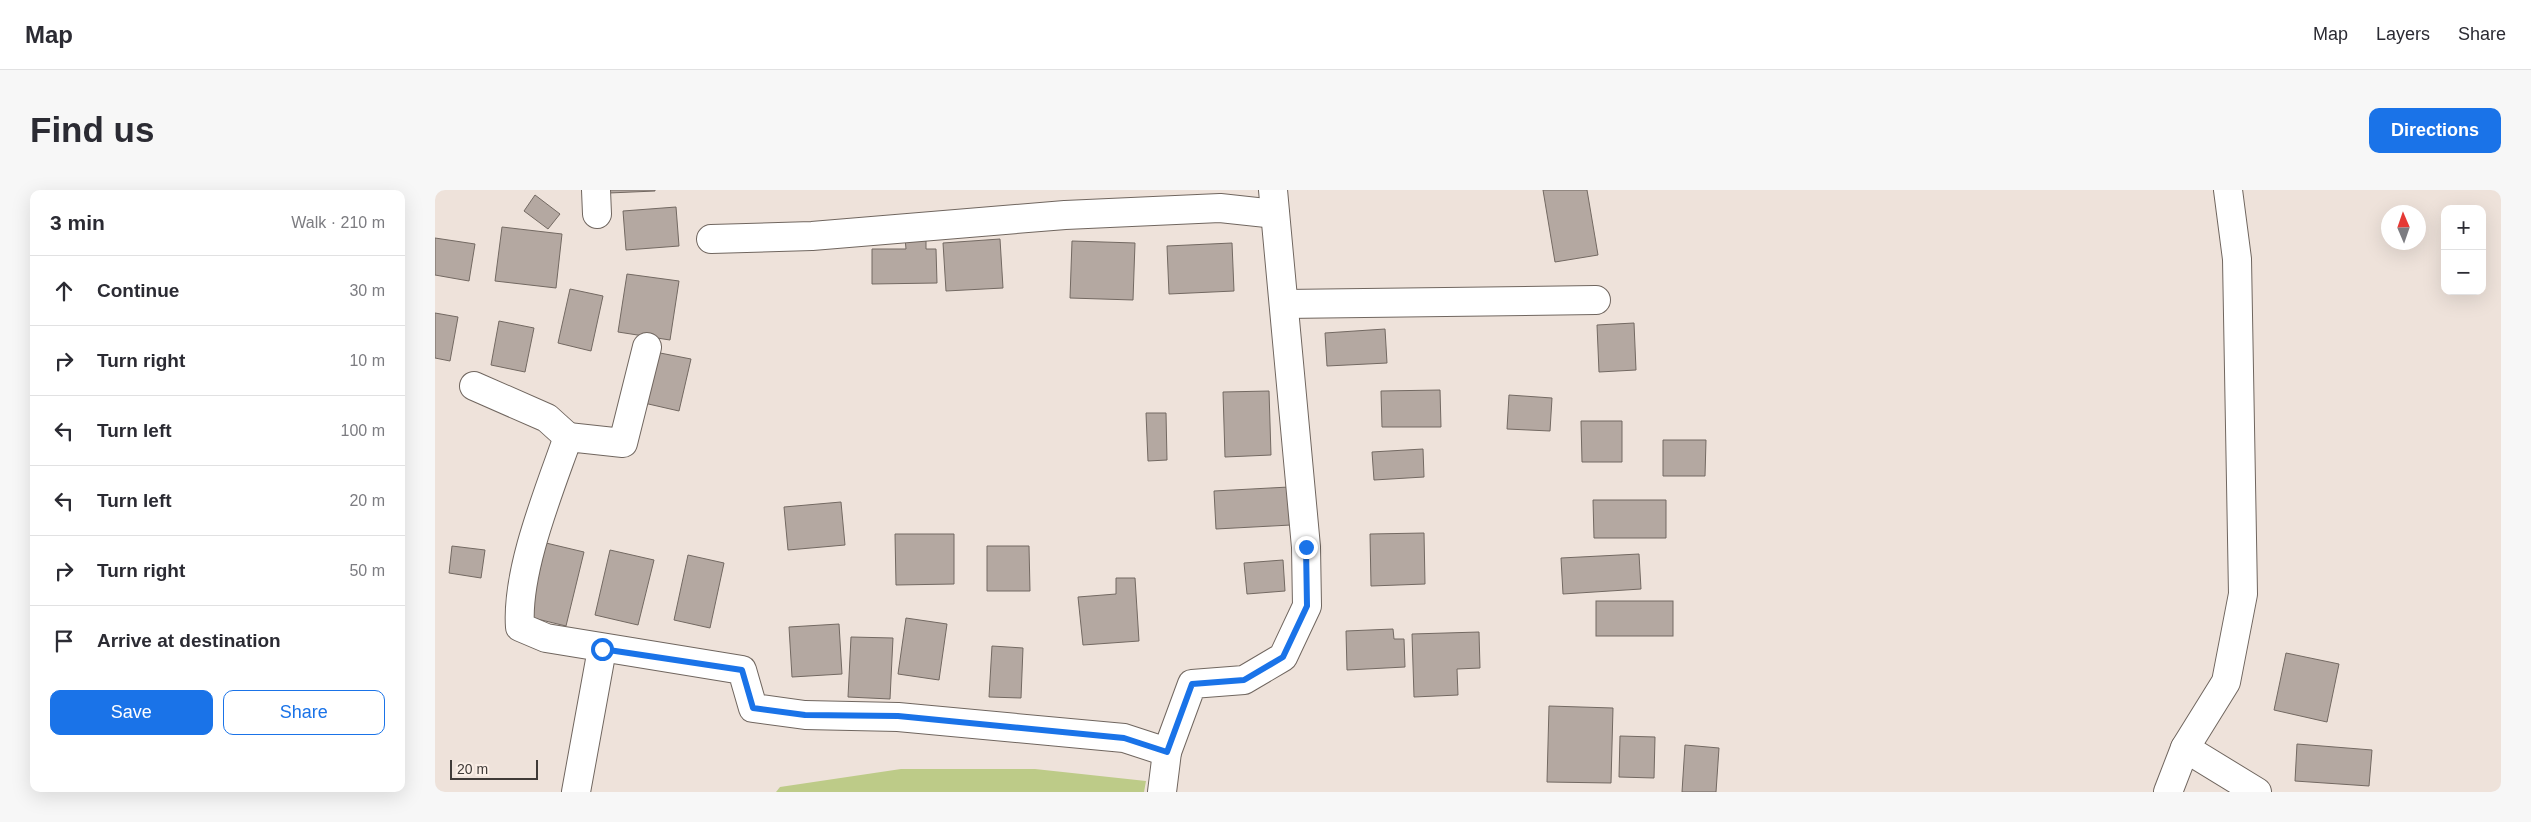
<!DOCTYPE html>
<html lang="en">
<head>
<meta charset="utf-8">
<style>
	:root { --surface:#fff; --page:#f7f7f7; --text:#2b2b33; --muted:#7c7c81; --line:#e1e1e2; --accent:#1a73e8 }
	body { margin:0; font-family:Helvetica,sans-serif; background:var(--page); color:var(--text) }
	.controls { position:absolute; right:15px; top:15px; display:grid; overflow:hidden; border-radius:10px; box-shadow:0 5px 20px #0002 }
	.controls button { width:45px; height:45px; display:grid; place-items:center; padding:0; border:0; border-bottom:1px solid var(--line); background:var(--surface); color:var(--text); font:25px sans-serif }
	.compass { position:absolute; left:1946px; top:15px; width:45px; height:45px; border-radius:50%; background:var(--surface); box-shadow:0 5px 20px #0002; rotate:358deg }
	.scale { position:absolute; left:15px; bottom:12px; width:88px; box-sizing:border-box; padding-left:5px; border:2px solid #3f3a37; border-top:0; font-size:14px; line-height:18px; white-space:nowrap; color:#3f3a37; -webkit-text-stroke:4px #fbefe7; paint-order:stroke }
	.stop { position:absolute; width:15px; height:15px; margin:-11px; border:4px solid #1a73e8; border-radius:50%; background:#fff }
	.stop.end { background:#1a73e8; border-color:#fff; box-shadow:0 1px 5px #0008 }
	.list { margin:0; padding:0; list-style:none }
	h2 { display:flex; justify-content:space-between; align-items:center; height:65px; margin:0; padding:0 20px; font-size:21px }
	h2 small { font-size:16px; font-weight:400; color:var(--muted) }
	.list li { display:grid; grid-template-columns:32px 1fr auto; gap:15px; align-items:center; box-sizing:border-box; height:70px; padding:0 20px; border-top:1px solid var(--line) }
	.list b { display:block; font-size:19px; white-space:nowrap }
	.list em { font-size:16px; font-style:normal; color:var(--muted) }
	.actions { display:flex; gap:10px; padding:15px 20px }
	.actions a { flex:1; padding:11px 0; border:1px solid var(--accent); border-radius:10px; text-align:center; font-size:18px; color:var(--accent) }
	.actions .main { background:var(--accent); color:#fff }
	.icon { flex:none; width:28px; height:28px; fill:none; stroke:currentColor; stroke-width:2; stroke-linecap:round; stroke-linejoin:round }
	.map { position:relative; flex:none; width:2066px; height:602px; overflow:hidden; border-radius:10px }
	header { display:flex; align-items:center; gap:30px; box-sizing:border-box; height:70px; padding:0 25px; background:var(--surface); border-bottom:1px solid var(--line) }
	header strong { font-size:24px }
	nav { display:flex; gap:28px; margin-inline-start:auto; font-size:18px }
	.intro { display:flex; align-items:center; justify-content:space-between; box-sizing:border-box; height:120px; padding:0 30px }
	h1 { margin:0; font-size:35px }
	.button { padding:12px 22px; border-radius:10px; background:var(--accent); color:#fff; font-size:18px; font-weight:700 }
	main { display:flex; gap:30px; padding:0 30px }
	aside { flex:1; background:var(--surface); border-radius:10px; box-shadow:0 5px 20px #0002 }
	.map>svg:first-child { display:block }
	.green { fill:#bdcb88 }
	.building { fill:#b4a8a1; stroke:#736962 }
	.lines { fill:none; stroke-linecap:round; stroke-linejoin:round }
	.minor-casing { stroke:#70665f; stroke-width:30 }
	.minor { stroke:#fff; stroke-width:28 }
	.route { stroke:#1a73e8; stroke-width:6 }
</style>
</head>
<body>
<header>
<strong>Map</strong>
<nav><a>Map</a><a>Layers</a><a>Share</a></nav>
</header>
<div class="intro"><h1>Find us</h1><a class="button">Directions</a></div>
<main>
<aside>
<h2>3 min<small>Walk · 210 m</small></h2>
<ul class="list">
<li><svg class="icon" aria-label="ahead" viewBox="0 0 24 24"><path d="M12 20V5M6 11l6-6 6 6"/></svg><div><b>Continue</b></div><em>30 m</em></li>
<li><svg class="icon" aria-label="right" viewBox="0 0 24 24"><path d="M7 20v-9h11M14 6l5 5-5 5"/></svg><div><b>Turn right</b></div><em>10 m</em></li>
<li><svg class="icon" aria-label="left" viewBox="0 0 24 24"><path d="M17 20v-9H6M10 6l-5 5 5 5"/></svg><div><b>Turn left</b></div><em>100 m</em></li>
<li><svg class="icon" aria-label="left" viewBox="0 0 24 24"><path d="M17 20v-9H6M10 6l-5 5 5 5"/></svg><div><b>Turn left</b></div><em>20 m</em></li>
<li><svg class="icon" aria-label="right" viewBox="0 0 24 24"><path d="M7 20v-9h11M14 6l5 5-5 5"/></svg><div><b>Turn right</b></div><em>50 m</em></li>
<li><svg class="icon" aria-label="arrive" viewBox="0 0 24 24"><path d="M6 21V4h12l-3 4 3 4H6"/></svg><div><b>Arrive at destination</b></div></li>
</ul>
<div class="actions"><a class="main">Save</a><a>Share</a></div>
</aside>
<div class="map">
<svg width="2066" height="602" viewBox="0 0 2066 602">
	<rect width="100%" height="100%" fill="#eee2da"/>
	<!-- green -->
	<polygon class="green" points="466,579 600,579 711,591 709,602 341,602 345,597"/>
	<!-- building -->
	<g class="building">
		<polygon points="174,0 220,0 220,1 174,3"/>
		<polygon points="1108,0 1152,0 1163,65 1120,72"/>
		<polygon points="100,5 125,24 113,39 89,21"/>
		<polygon points="241,17 244,56 191,60 188,21"/>
		<polygon points="67,37 127,44 121,98 60,91"/>
		<polygon points="491,47 491,59 501,59 502,93 437,94 437,59 471,59 470,48"/>
		<polygon points="0,48 40,54 34,91 0,85"/>
		<polygon points="565,49 568,98 511,101 508,53"/>
		<polygon points="637,51 700,53 698,110 635,108"/>
		<polygon points="797,53 799,101 734,104 732,56"/>
		<polygon points="192,84 244,91 235,150 183,142"/>
		<polygon points="135,99 168,106 156,161 123,153"/>
		<polygon points="0,123 23,127 15,171 0,168"/>
		<polygon points="64,131 99,138 90,182 56,175"/>
		<polygon points="1199,133 1201,180 1164,182 1162,135"/>
		<polygon points="950,139 952,173 892,176 890,143"/>
		<polygon points="220,162 256,169 244,221 209,213"/>
		<polygon points="1005,200 1006,237 947,237 946,201"/>
		<polygon points="834,201 836,265 790,267 788,202"/>
		<polygon points="1074,205 1117,208 1115,241 1072,239"/>
		<polygon points="711,223 731,223 732,270 713,271"/>
		<polygon points="1146,231 1187,231 1187,272 1147,272"/>
		<polygon points="1228,250 1271,250 1270,286 1228,286"/>
		<polygon points="988,259 989,287 939,290 937,262"/>
		<polygon points="854,297 856,335 781,339 779,301"/>
		<polygon points="1158,310 1231,310 1231,348 1159,348"/>
		<polygon points="406,312 410,355 353,360 349,317"/>
		<polygon points="989,343 990,394 936,396 935,344"/>
		<polygon points="460,344 519,344 519,394 461,395"/>
		<polygon points="111,353 149,362 131,436 94,427"/>
		<polygon points="17,356 50,360 46,388 14,383"/>
		<polygon points="552,356 594,356 595,401 552,401"/>
		<polygon points="175,360 219,370 203,435 160,425"/>
		<polygon points="1204,364 1206,399 1128,404 1126,368"/>
		<polygon points="253,365 289,373 275,438 239,430"/>
		<polygon points="848,370 850,401 812,404 809,373"/>
		<polygon points="681,388 700,388 704,451 648,455 643,407 681,404"/>
		<rect x="1161" y="411" width="77" height="35"/>
		<polygon points="471,428 512,434 504,490 463,484"/>
		<polygon points="404,434 407,484 357,487 354,437"/>
		<polygon points="958,439 959,449 969,449 970,477 912,480 911,441"/>
		<polygon points="1044,442 1045,478 1022,479 1023,505 979,507 977,444"/>
		<polygon points="416,447 458,448 455,509 413,507"/>
		<polygon points="557,456 588,458 586,508 554,507"/>
		<polygon points="1851,463 1904,474 1892,532 1839,520"/>
		<polygon points="1114,516 1178,518 1176,593 1112,592"/>
		<polygon points="1185,546 1220,547 1219,588 1184,587"/>
		<polygon points="1862,554 1937,560 1934,596 1860,591"/>
		<polygon points="1250,555 1284,558 1281,602 1247,602"/>
	</g>
	<g class="lines">
		<!-- minor casing -->
		<g class="minor-casing">
			<g id="minor">
				<polyline points="161,0 162,24"/>
				<polyline points="276,49 377,46 630,25 785,18 840,24"/>
				<polyline points="849,114 1161,110"/>
				<path d="M212,157L188,253L133,247C114,301 81,381 85,437L111,448L307,480L318,518L370,525L463,527L689,548L732,562"/>
				<polyline points="39,196 112,228 133,247"/>
				<polyline points="1750,558 1822,602"/>
				<polyline points="141,602 167,459"/>
				<polyline points="727,602 732,562 757,494 809,490 848,467 872,416 871,357 838,0"/>
				<polyline points="1733,602 1750,558 1791,492 1808,404 1802,69 1793,0"/>
			</g>
		</g>
		<!-- minor -->
		<use href="#minor" class="minor"/>
	</g>
	<g class="lines">
		<!-- route -->
		<polyline class="route" points="167,459 307,480 318,518 370,525 463,526 689,548 732,562 757,494 809,490 848,467 872,416 871,357"/>
	</g>
</svg>
<div class="controls">
<button>+</button>
<button>−</button>
</div>
<svg class="compass" viewBox="-18 -18 36 36"><path d="M0-13l5 13h-10z" fill="#e53935"/><path d="M0 13l5-13h-10z" fill="#7c7c81"/></svg>
<div class="scale">20 m</div>
<div class="stop" style="left:167px;top:459px"></div>
<div class="stop end" style="left:871px;top:357px"></div>
</div>
</main>
</body>
</html>
